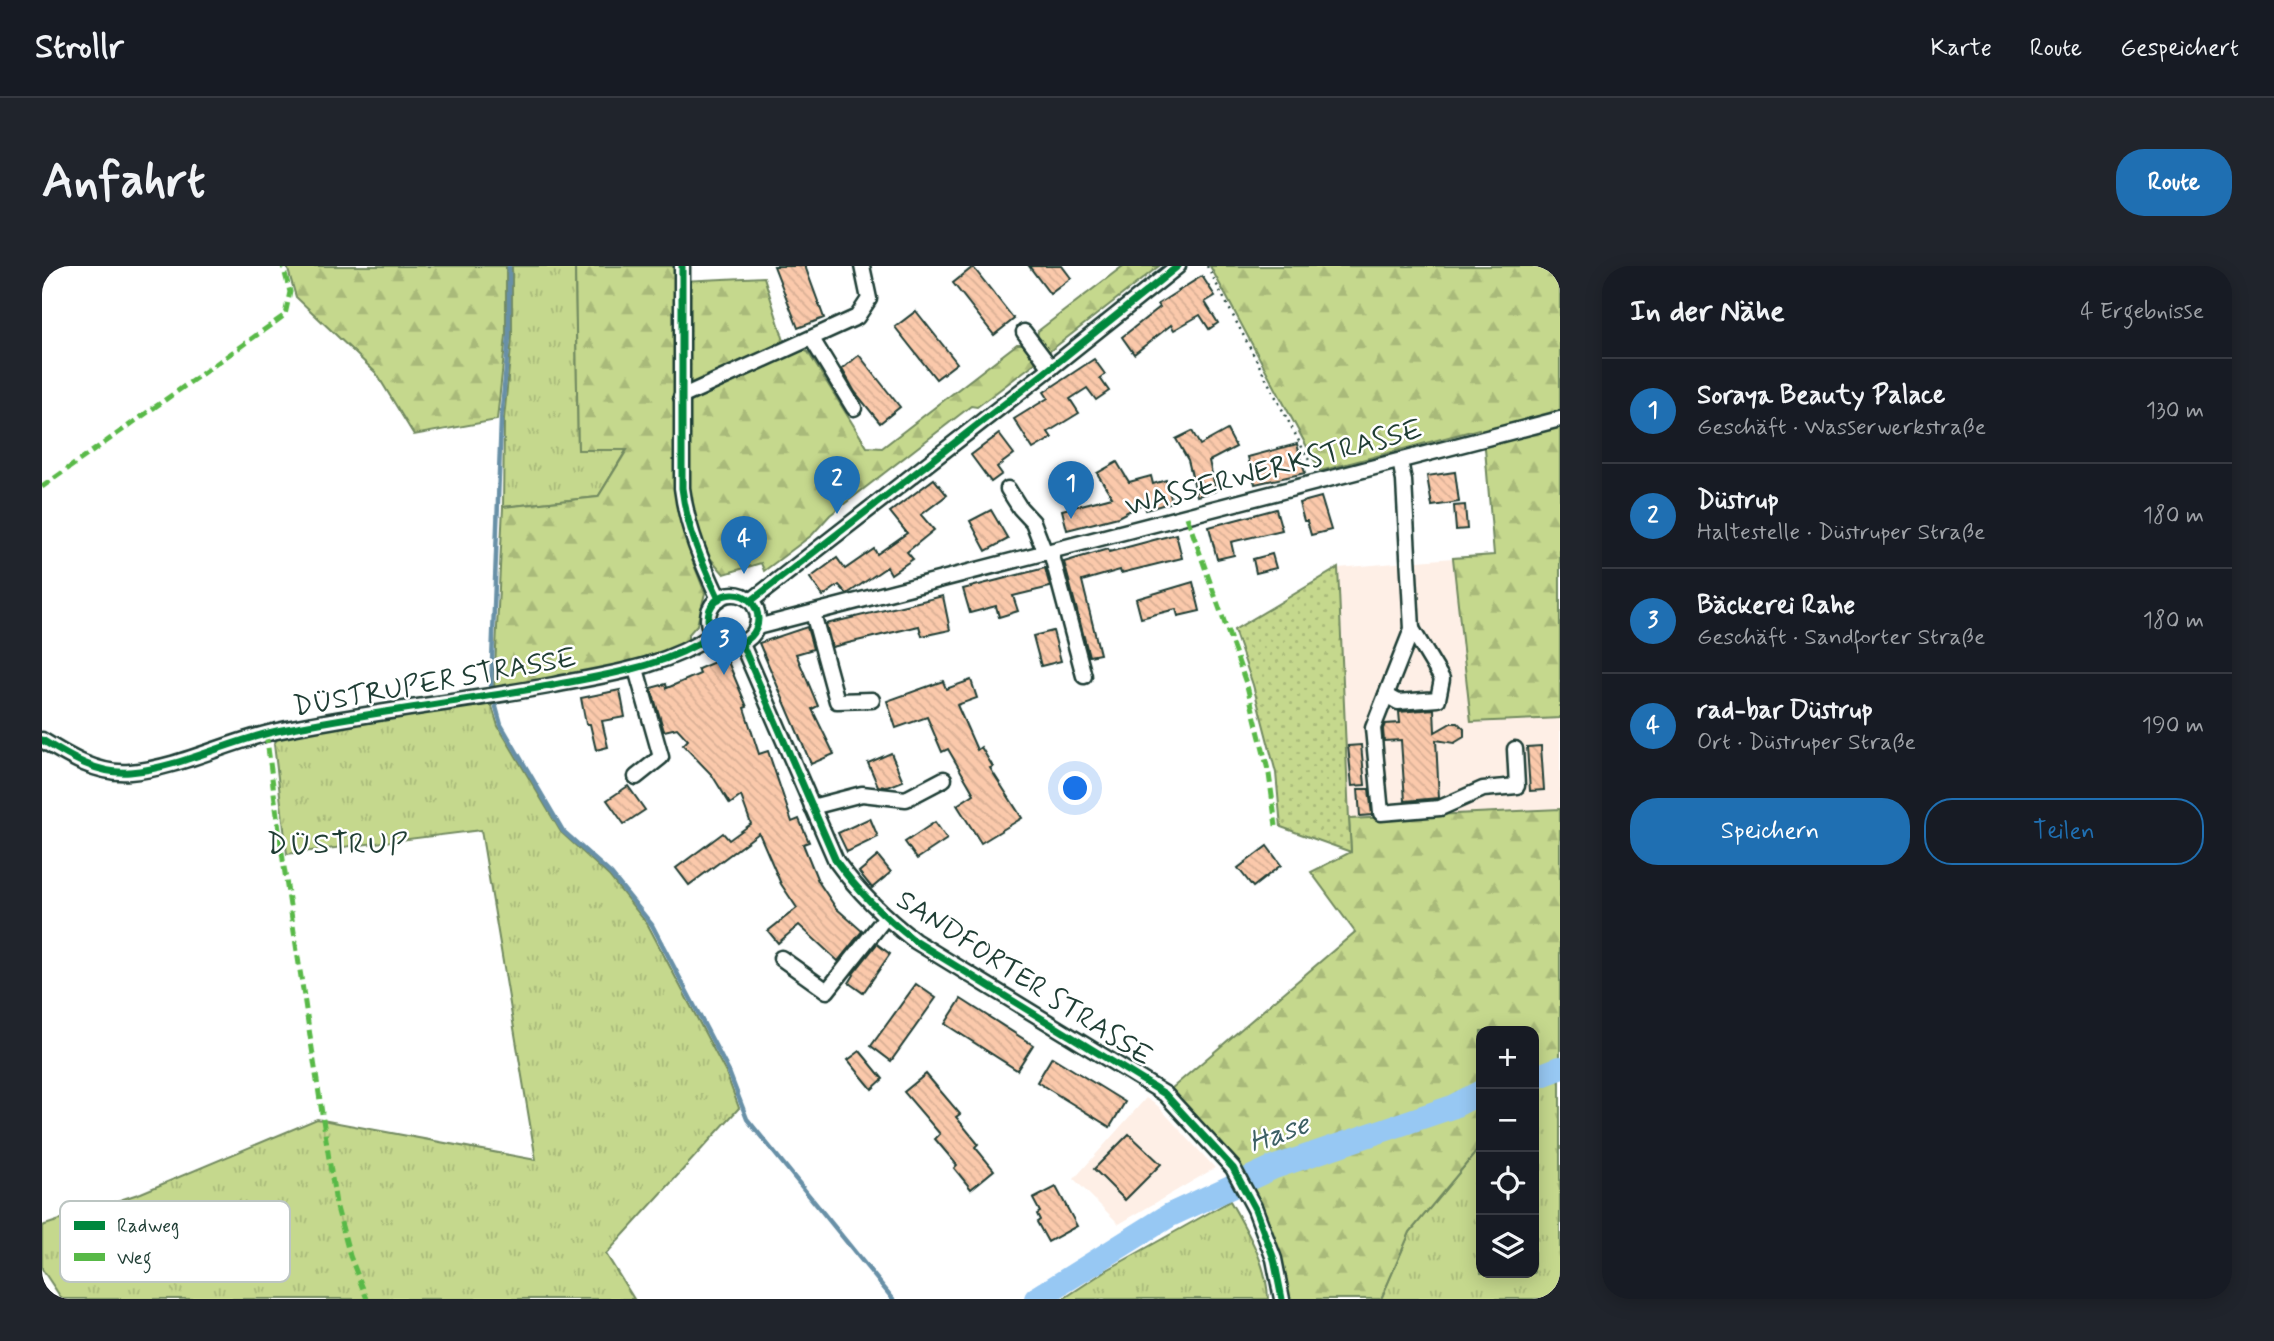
<!DOCTYPE html>
<html lang="de">
<head>
<meta charset="utf-8">
<style>
	:root { --surface:#171b24; --page:#20242c; --text:#f1f3f6; --muted:#9ea1a6; --line:#363941; --accent:#1f6fb2 }
	body { margin:0; font-family:Mynerve,sans-serif; background:var(--page); color:var(--text) }
	.controls { position:absolute; right:21px; bottom:21px; display:grid; overflow:hidden; border-radius:14px; box-shadow:0 4px 18px #0003 }
	.controls button { width:63px; height:63px; display:grid; place-items:center; padding:0; border:0; border-bottom:2px solid var(--line); background:var(--surface); color:var(--text); font:35px sans-serif }
	.you { position:absolute; left:1034px; top:523px; width:24px; height:24px; margin:-18px; border:5px solid #fff; border-radius:50%; background:#1a73e8; box-shadow:0 0 0 10px #1a73e833 }
	.badge { display:grid; place-items:center; width:46px; height:46px; border-radius:50%; background:var(--accent); color:#fff; font-size:23px; font-weight:700 }
	.pin { position:absolute; translate:-50% -58px; filter:drop-shadow(0 2px 4px #0008) }
	.pin::after { content:''; position:absolute; top:37px; width:24px; height:21px; background:inherit; clip-path:polygon(0 0,100% 0,50% 100%) }
	.list { margin:0; padding:0; list-style:none }
	h2 { display:flex; justify-content:space-between; align-items:center; height:91px; margin:0; padding:0 28px; font-size:30px }
	h2 small { font-size:23px; font-weight:400; color:var(--muted) }
	.list li { display:grid; grid-template-columns:46px 1fr auto; gap:21px; align-items:center; box-sizing:border-box; height:105px; padding:0 28px; border-top:2px solid var(--line) }
	.list b { display:block; font-size:26px; white-space:nowrap }
	.list p { margin:0; font-size:23px; white-space:nowrap; color:var(--muted) }
	.list em { font-size:23px; font-style:normal; color:var(--muted) }
	.actions { display:flex; gap:14px; padding:21px 28px }
	.actions a { flex:1; padding:16px 0; border:2px solid var(--accent); border-radius:28px; text-align:center; font-size:24px; color:var(--accent) }
	.actions .main { background:var(--accent); color:#fff }
	.icon { flex:none; width:38px; height:38px; fill:none; stroke:currentColor; stroke-width:2; stroke-linecap:round; stroke-linejoin:round }
	.map { position:relative; flex:none; width:1518px; height:1033px; overflow:hidden; border-radius:28px }
	header { display:flex; align-items:center; gap:42px; box-sizing:border-box; height:98px; padding:0 35px; background:var(--surface); border-bottom:2px solid var(--line) }
	header strong { font-size:33px }
	nav { display:flex; gap:38px; margin-inline-start:auto; font-size:24px }
	.intro { display:flex; align-items:center; justify-content:space-between; box-sizing:border-box; height:168px; padding:0 42px }
	h1 { margin:0; font-size:49px }
	.button { padding:18px 32px; border-radius:28px; background:var(--accent); color:#fff; font-size:24px; font-weight:700 }
	main { display:flex; gap:42px; padding:0 42px }
	aside { flex:1; background:var(--surface); border-radius:28px; box-shadow:0 4px 18px #0003 }
	.map>svg:first-child { display:block }
	.built { fill:#feefe6 }
	.grass { fill:url(#grass-tufts); stroke:#728a60; stroke-width:2 }
	.forest { fill:url(#forest-firs); stroke:#728a60; stroke-width:2 }
	.garden { fill:url(#garden-dots); stroke:#728a60; stroke-width:2 }
	.lines { fill:none; stroke-linecap:round; stroke-linejoin:round }
	.stream { stroke:#6790a7; stroke-width:4.5 }
	.river { stroke:#97c8f3; stroke-width:24 }
	.building { fill:url(#building-back-hatch); stroke:#1f3d34; stroke-width:2 }
	.minor-casing { stroke:#1f3d34; stroke-width:19 }
	.path { stroke:#1f3d34; stroke-width:2.5; stroke-dasharray:2 5; stroke-linecap:butt }
	.minor { stroke:#fff; stroke-width:14 }
	.quiet { stroke:#58b947; stroke-width:5; stroke-dasharray:10 5; stroke-linecap:butt }
	.cycleway-casing { stroke:#fff; stroke-width:11 }
	.cycleway { stroke:#00873e; stroke-width:7 }
	.labels { text-anchor:middle; dominant-baseline:central; stroke-width:5; stroke-linejoin:round; paint-order:stroke }
	.street-label { font-size:28px; fill:#1f3d34; stroke:#fff }
	.neighbourhood-label { font-size:30px; letter-spacing:2px; fill:#1f3d34; stroke:#fff }
	.water-label { font-size:30px; font-style:italic; fill:#3d6064; stroke:#fff }
	.key { fill:#fff; stroke:#bcc5c2; stroke-width:2 }
	.key-label { font-size:19px; fill:#1f3d34 }
</style>
</head>
<body>
<header>
<strong>Strollr</strong>
<nav><a>Karte</a><a>Route</a><a>Gespeichert</a></nav>
</header>
<div class="intro"><h1>Anfahrt</h1><a class="button">Route</a></div>
<main>
<div class="map">
<svg width="1518" height="1033" viewBox="0 0 1518 1033">
	<defs>
		<pattern id="grass-tufts" width="24" height="20" patternUnits="userSpaceOnUse" patternTransform="scale(1.75)"><rect width="24" height="20" fill="#c5d88d"/><path d="M3 7l-1-3M5 7V3M7 7l1-3M15 17l-1-3M17 17v-4M19 17l1-3" fill="none" stroke="#a9ba7a"/></pattern>
		<pattern id="forest-firs" width="22" height="20" patternUnits="userSpaceOnUse" patternTransform="scale(1.75)"><rect width="22" height="20" fill="#c5d88d"/><path d="M5 1l3.5 6h-7zM16 11l3.5 6h-7z" fill="#a9ba7a"/></pattern>
		<pattern id="garden-dots" width="8" height="8" patternUnits="userSpaceOnUse" patternTransform="scale(1.75)"><rect width="8" height="8" fill="#c5d88d"/><path d="M2 2h.1M6 6h.1" fill="none" stroke="#a9ba7a" stroke-width="1.8" stroke-linecap="round"/></pattern>
		<pattern id="building-back-hatch" width="6" height="6" patternUnits="userSpaceOnUse" patternTransform="scale(1.75)"><rect width="6" height="6" fill="#fbc9ab"/><path d="M-1 5l2 2M0 0l6 6M5-1l2 2" fill="none" stroke="#d7ae94"/></pattern>
	</defs>
	<rect width="100%" height="100%" fill="#fff"/>
	<filter id="ink" filterUnits="userSpaceOnUse"><feTurbulence type="fractalNoise" baseFrequency=".0143" numOctaves="2"/><feDisplacementMap in="SourceGraphic" scale="14" xChannelSelector="R" yChannelSelector="G"/><feConvolveMatrix kernelMatrix="1 2 1 2 8 2 1 2 1" color-interpolation-filters="sRGB"/></filter>
	<g filter="url(#ink)">
		<!-- built -->
		<g class="built">
			<polygon points="1411,292 1429,455 1518,452 1518,543 1307,553 1296,302"/>
			<polygon points="1104,832 1116,840 1173,902 1077,958 1032,913"/>
		</g>
		<!-- grass -->
		<g class="grass">
			<polygon points="470,0 533,0 536,184 585,183 556,231 461,241 462,153 470,71"/>
			<polygon points="449,437 456,460 519,566 567,610 606,659 684,807 697,842 564,988 592,1033 20,1033 0,1003 0,960 99,927 275,853 494,894 439,564 245,588 232,478 236,472 269,465"/>
			<polygon points="1518,802 1518,1033 1339,1033 1368,966 1439,880 1439,1007 1492,1007 1492,812"/>
			<path d="M1188,935C1205,965 1225,997 1226,1033H1021L1065,1004Z"/>
		</g>
		<!-- forest -->
		<g class="forest">
			<polygon points="245,0 464,0 464,70 455,154 372,169 334,107 254,31"/>
			<polygon points="533,0 640,0 640,15 722,11 743,78 766,86 825,181 840,182 975,78 983,78 994,91 993,97 935,141 929,140 788,249 770,269 722,305 719,297 682,308 669,293 650,294 663,327 655,359 646,369 646,377 591,397 452,422 461,241 556,231 585,184 536,184"/>
			<polygon points="1081,0 1117,0 1008,85 1004,84 995,72 996,65"/>
			<polygon points="1168,0 1518,0 1518,452 1429,456 1411,292 1452,289 1443,183 1437,163 1278,205"/>
			<polygon points="1518,543 1518,802 1492,812 1492,765 1439,765 1439,880 1368,966 1339,1033 1240,1033 1191,902 1123,828 1313,666 1269,606 1309,586 1307,553"/>
		</g>
		<!-- garden -->
		<polygon class="garden" points="1296,302 1307,553 1309,586 1239,561 1234,507 1211,419 1192,364"/>
		<g class="lines">
			<!-- stream -->
			<polyline class="stream" points="467,0 467,71 459,154 449,423 459,459 521,565 569,608 610,659 687,806 705,853 851,1033"/>
			<!-- river -->
			<g class="river">
				<polyline points="1492,812 1518,802"/>
				<polyline points="994,1033 1128,949 1230,902 1410,841 1439,826"/>
			</g>
		</g>
		<!-- building -->
		<g class="building">
			<polygon points="732,0 763,0 782,52 756,62"/>
			<polygon points="987,0 1020,0 1029,12 1008,28"/>
			<polygon points="931,1 972,53 952,69 911,17"/>
			<polygon points="1160,10 1173,30 1163,36 1176,57 1167,63 1158,49 1132,64 1129,59 1092,88 1080,71 1118,41 1116,38"/>
			<polygon points="874,45 915,97 894,113 853,61"/>
			<polygon points="817,89 858,141 838,157 813,126 800,103"/>
			<polygon points="1052,93 1063,108 1058,112 1067,125 1054,134 1045,122 1028,133 1037,147 1006,166 1010,172 991,183 972,153 1006,132 1002,126"/>
			<polygon points="1185,164 1194,181 1167,195 1174,225 1155,230 1146,194 1134,173 1150,165 1158,179"/>
			<polygon points="957,168 972,188 955,201 960,208 949,216 929,189"/>
			<polygon points="1255,178 1263,207 1213,218 1206,191"/>
			<polygon points="1075,196 1087,216 1109,210 1111,218 1124,214 1130,236 1104,244 1102,237 1076,251 1025,264 1020,244 1070,231 1055,207"/>
			<polygon points="1413,206 1417,236 1390,240 1385,210"/>
			<polygon points="892,213 905,229 879,249 892,264 865,286 871,293 849,308 845,301 805,328 797,319 781,330 768,312 795,292 803,303 832,283 835,288 865,267 848,246"/>
			<polygon points="1279,231 1289,264 1269,269 1265,255 1262,255 1257,237"/>
			<polygon points="1423,239 1425,263 1414,264 1412,240"/>
			<polygon points="1234,243 1240,264 1189,276 1192,289 1175,293 1167,261"/>
			<polygon points="949,244 966,273 944,285 928,255"/>
			<polygon points="1134,268 1140,292 1079,307 1078,304 1040,315 1058,388 1047,390 1022,296 1066,283 1067,286"/>
			<polygon points="1230,288 1234,302 1214,307 1211,293"/>
			<polygon points="1003,302 1008,321 971,330 976,345 957,351 954,340 928,347 921,323"/>
			<polygon points="1151,316 1158,345 1136,350 1134,343 1099,352 1094,333"/>
			<polygon points="901,330 908,364 880,370 877,360 790,381 784,358"/>
			<polygon points="765,361 771,383 754,388 776,440 770,443 792,488 769,498 717,377"/>
			<polygon points="1011,365 1019,395 999,400 991,370"/>
			<polygon points="684,391 705,441 702,442 717,488 726,485 750,556 757,553 767,576 761,578 776,615 794,642 820,665 796,695 757,659 736,677 726,665 755,642 739,618 717,567 647,619 634,602 681,567 687,574 709,558 699,530 688,538 670,509 641,479 646,474 635,462 622,465 609,422 624,418 625,422 658,408 656,403"/>
			<polygon points="929,414 935,432 915,439 935,484 939,481 951,501 948,502 980,552 939,577 915,539 932,528 906,483 900,486 885,451 854,462 845,435 901,415 904,423"/>
			<polygon points="578,424 583,451 560,455 566,481 554,484 548,458 544,458 539,432"/>
			<polygon points="1392,443 1393,466 1409,457 1416,457 1422,463 1422,471 1412,477 1394,474 1397,532 1363,535 1359,474 1342,475 1341,463 1343,458 1358,457 1357,446"/>
			<polygon points="1319,479 1323,519 1310,520 1306,480"/>
			<polygon points="1499,480 1502,524 1488,525 1485,481"/>
			<polygon points="849,487 861,515 846,521 836,520 826,497"/>
			<polygon points="586,520 603,544 582,558 565,534"/>
			<polygon points="1316,523 1327,523 1330,549 1318,550"/>
			<polygon points="828,552 836,571 805,586 796,567"/>
			<polygon points="893,556 905,573 875,593 863,576"/>
			<polygon points="1225,580 1239,599 1211,621 1196,602"/>
			<polygon points="836,590 849,606 830,622 817,606"/>
			<polygon points="835,678 848,688 821,727 807,717 812,709 811,708"/>
			<polygon points="874,718 894,732 849,795 829,780"/>
			<polygon points="919,733 991,779 975,804 903,758"/>
			<polygon points="818,785 841,813 830,823 806,794"/>
			<polygon points="1010,791 1083,836 1068,861 995,816"/>
			<polygon points="884,808 918,848 914,851 936,878 933,881 952,904 929,923 912,902 915,899 893,873 898,868 862,826"/>
			<polygon points="1087,868 1119,898 1083,934 1052,903"/>
			<polygon points="1014,921 1035,960 1006,976 995,956 998,954 995,948 998,946 991,933"/>
		</g>
		<g class="lines">
			<!-- minor casing -->
			<g class="minor-casing">
				<g id="minor">
					<path d="M640,0V222C645,262 660,297 677,333"/>
					<polyline points="982,66 1009,102"/>
					<polyline points="770,73 812,142"/>
					<polyline points="639,131 815,51 827,33 820,0"/>
					<polyline points="1358,195 1362,215 1370,363 1331,462 1339,547 1398,542 1441,523 1475,520 1473,483"/>
					<polyline points="966,223 978,242 991,256 1003,287"/>
					<polyline points="1009,286 1042,410"/>
					<circle cx="691" cy="353" r="25"/>
					<polyline points="709,335 1001,108 1136,0"/>
					<polyline points="771,347 795,435 830,434"/>
					<polyline points="715,361 1518,153"/>
					<path d="M699,376L794,595C817,627 842,651 873,675L1123,828L1191,902L1213,943L1232,993L1240,1033"/>
					<polyline points="594,403 619,491 594,511"/>
					<polyline points="1344,429 1356,436 1396,433 1400,413 1370,363"/>
					<path d="M0,474C26,490 56,509 88,506C137,502 187,475 235,465C327,446 420,436 512,419C568,408 624,401 672,368"/>
					<polyline points="770,541 820,528 864,533 902,513"/>
					<polyline points="739,692 785,725 843,652"/>
				</g>
			</g>
			<!-- path -->
			<polyline class="path" points="1165,0 1271,202"/>
			<!-- minor -->
			<use href="#minor" class="minor"/>
			<!-- quiet -->
			<g class="quiet">
				<polyline points="0,221 243,49 248,26 241,0"/>
				<polyline points="1145,251 1205,420 1227,508 1234,560"/>
				<polyline points="224,467 242,601 294,938 308,990 325,1033"/>
			</g>
			<!-- cycleway casing -->
			<g class="cycleway-casing">
				<g id="cycleway">
					<path d="M640,0V222C645,262 660,297 677,333"/>
					<circle cx="691" cy="353" r="25"/>
					<polyline points="709,335 1001,108 1136,0"/>
					<path d="M699,376L794,595C817,627 842,651 873,675L1123,828L1191,902L1213,943L1232,993L1240,1033"/>
					<path d="M0,474C26,490 56,509 88,506C137,502 187,475 235,465C327,446 420,436 512,419C568,408 624,401 672,368"/>
				</g>
			</g>
			<!-- cycleway -->
			<use href="#cycleway" class="cycleway"/>
		</g>
	</g>
	<g class="labels">
		<!-- street labels -->
		<g class="street-label">
			<text transform="translate(1232 203) rotate(-15)">WASSERWERKSTRASSE</text>
			<text transform="translate(393 417) rotate(-10)">DÜSTRUPER STRASSE</text>
			<text transform="translate(982 713) rotate(33)">SANDFORTER STRASSE</text>
		</g>
		<!-- neighbourhood labels -->
		<g class="neighbourhood-label">
			<text x="296" y="578">DÜSTRUP</text>
		</g>
		<!-- water labels -->
		<g class="water-label">
			<text transform="translate(1237 868) rotate(-20)">Hase</text>
		</g>
	</g>
	<!-- legend -->
	<rect x="18" y="935" width="230" height="81" rx="10" class="key"/>
	<rect x="32" y="955" width="31" height="9" fill="#00873e"/>
	<rect x="32" y="987" width="31" height="8" fill="#58b947"/>
	<g class="key-label">
		<text x="75" y="966">Radweg</text>
		<text x="75" y="998">Weg</text>
	</g>
</svg>
<div class="controls">
<button>+</button>
<button>−</button>
<button><svg class="icon" aria-label="locate" viewBox="0 0 24 24"><circle cx="12" cy="12" r="6"/><path d="M12 2v4M12 18v4M2 12h4M18 12h4"/></svg></button>
<button><svg class="icon" aria-label="layers" viewBox="0 0 24 24"><path d="M12 4l9 5-9 5-9-5zM3 14l9 5 9-5"/></svg></button>
</div>
<div class="you"></div>
<div class="pin badge" style="left:1029px;top:253px">1</div>
<div class="pin badge" style="left:795px;top:248px">2</div>
<div class="pin badge" style="left:682px;top:409px">3</div>
<div class="pin badge" style="left:702px;top:308px">4</div>
</div>
<aside>
<h2>In der Nähe<small>4 Ergebnisse</small></h2>
<ul class="list">
<li><span class="badge">1</span><div><b>Soraya Beauty Palace</b><p>Geschäft · Wasserwerkstraße</p></div><em>130 m</em></li>
<li><span class="badge">2</span><div><b>Düstrup</b><p>Haltestelle · Düstruper Straße</p></div><em>180 m</em></li>
<li><span class="badge">3</span><div><b>Bäckerei Rahe</b><p>Geschäft · Sandforter Straße</p></div><em>180 m</em></li>
<li><span class="badge">4</span><div><b>rad-bar Düstrup</b><p>Ort · Düstruper Straße</p></div><em>190 m</em></li>
</ul>
<div class="actions"><a class="main">Speichern</a><a>Teilen</a></div>
</aside>
</main>
</body>
</html>
